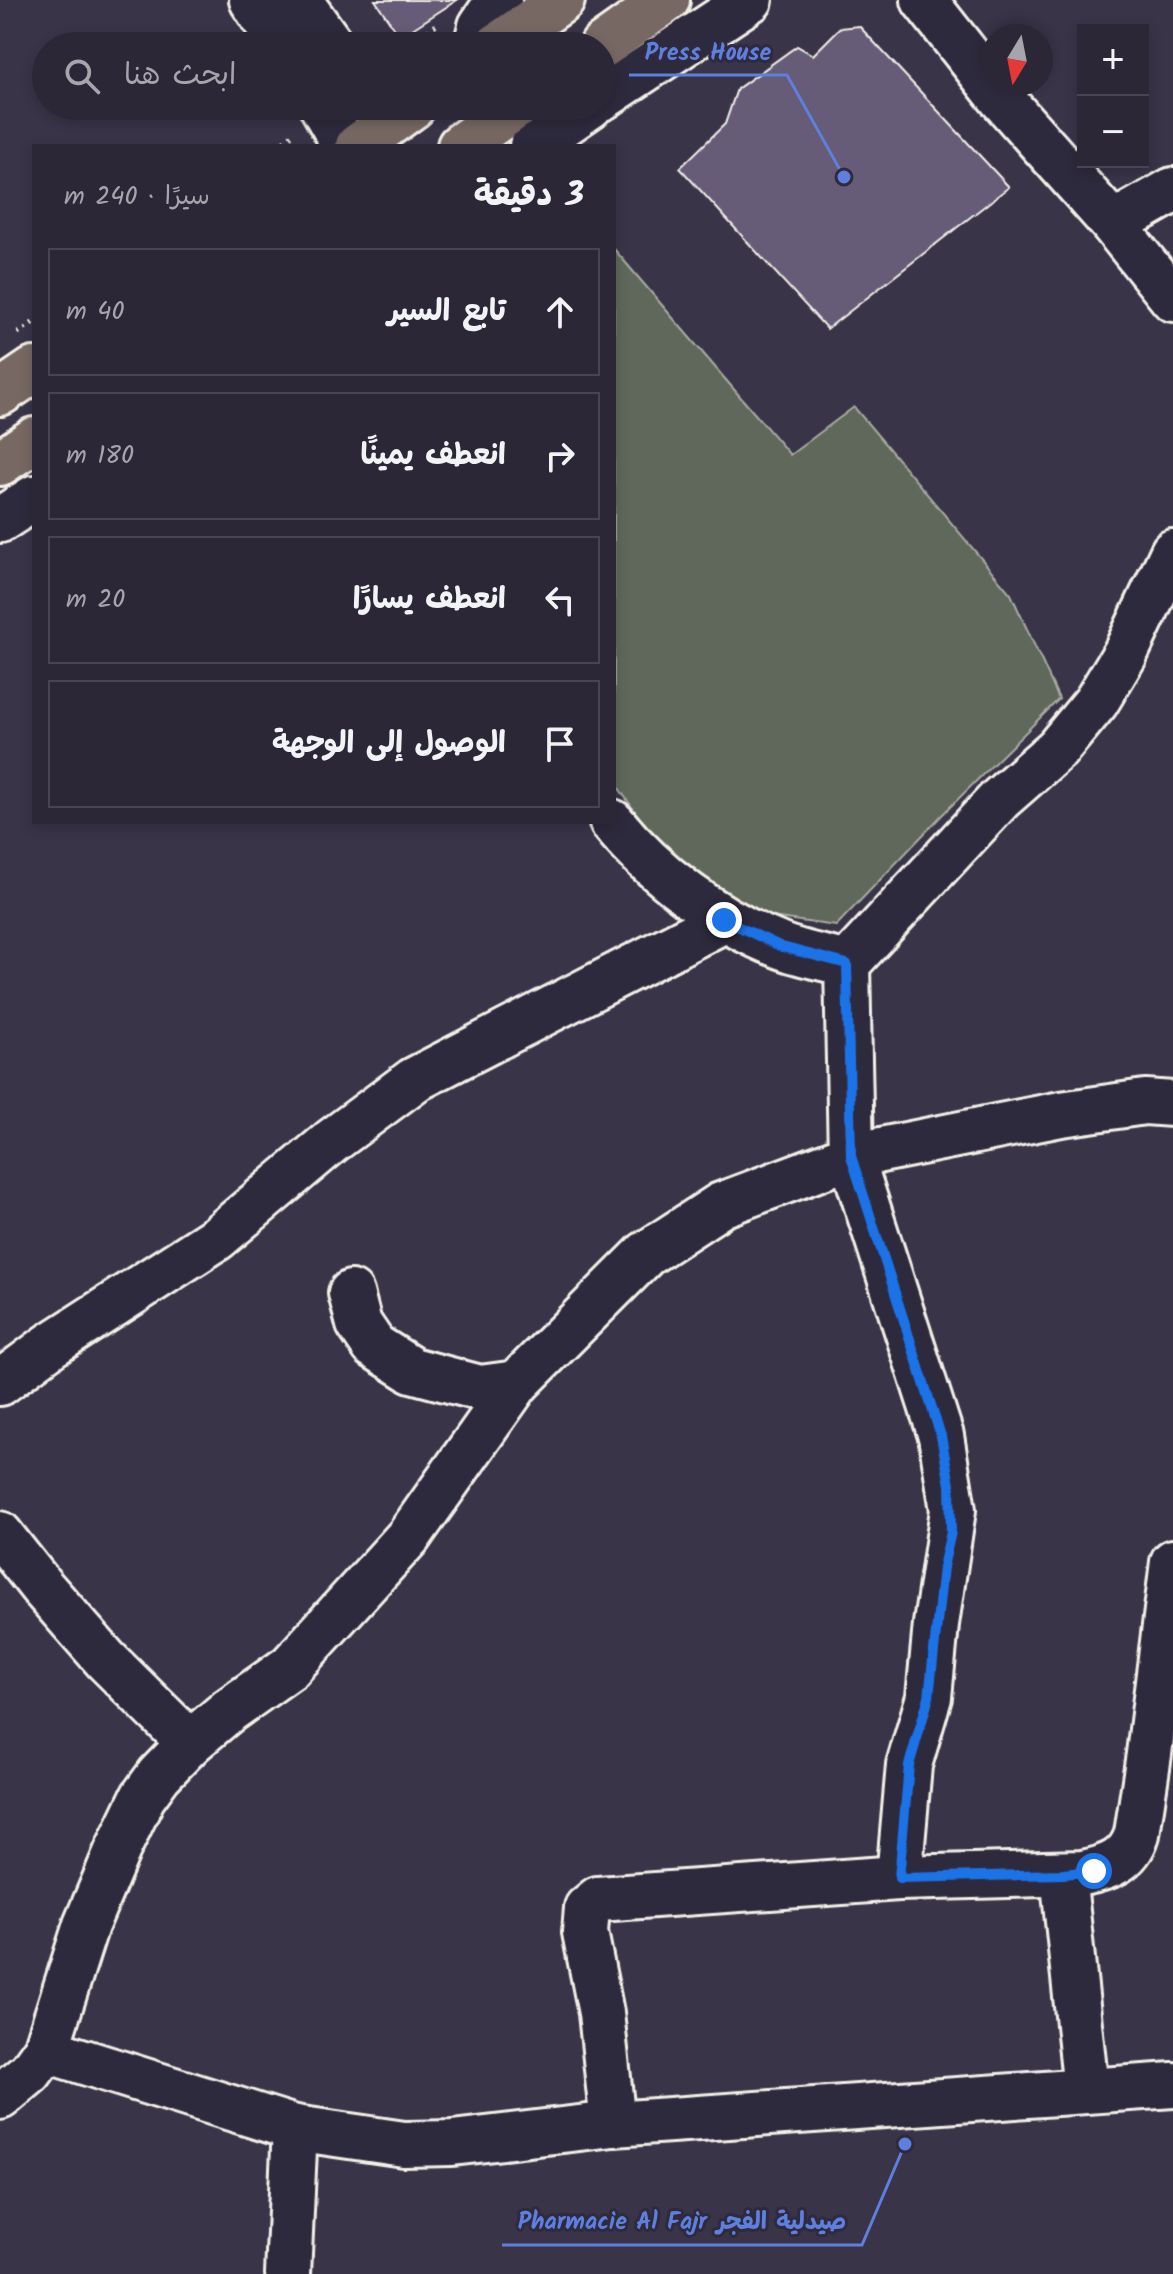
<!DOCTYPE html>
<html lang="ar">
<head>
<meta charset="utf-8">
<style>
	:root { --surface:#2c2737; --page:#383342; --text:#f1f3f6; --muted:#a6a5ad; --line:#484452 }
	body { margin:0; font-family:Kalam,"Playpen Sans Arabic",sans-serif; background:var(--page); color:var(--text); direction:rtl }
	.controls { position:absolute; right:24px; top:24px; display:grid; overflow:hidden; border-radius:0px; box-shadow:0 4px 12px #0003 }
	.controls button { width:72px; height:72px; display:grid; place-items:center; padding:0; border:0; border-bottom:2px solid var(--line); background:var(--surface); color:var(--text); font:40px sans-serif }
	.compass { position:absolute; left:981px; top:24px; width:72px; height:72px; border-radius:50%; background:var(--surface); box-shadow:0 4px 12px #0003; rotate:190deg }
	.stop { position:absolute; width:24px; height:24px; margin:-18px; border:6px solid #1a73e8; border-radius:50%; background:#fff }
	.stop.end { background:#1a73e8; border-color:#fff; box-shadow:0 2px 8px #0008 }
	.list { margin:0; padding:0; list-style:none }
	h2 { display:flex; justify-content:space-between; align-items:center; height:104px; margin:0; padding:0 32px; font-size:34px }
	h2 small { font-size:26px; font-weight:400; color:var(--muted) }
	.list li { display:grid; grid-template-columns:52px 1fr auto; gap:24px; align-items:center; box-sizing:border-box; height:128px; margin:0 16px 16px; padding:0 16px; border:2px solid var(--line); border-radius:0px }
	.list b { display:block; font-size:30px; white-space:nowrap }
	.list em { font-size:26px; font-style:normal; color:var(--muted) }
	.icon { flex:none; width:44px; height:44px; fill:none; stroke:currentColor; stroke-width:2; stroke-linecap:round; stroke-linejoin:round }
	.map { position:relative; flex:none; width:1173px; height:2274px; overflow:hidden; direction:ltr }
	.search { position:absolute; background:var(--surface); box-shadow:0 4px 12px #0003; left:32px; top:32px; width:584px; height:88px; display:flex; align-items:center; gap:20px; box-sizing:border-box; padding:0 28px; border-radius:44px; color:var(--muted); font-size:30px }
	.panel { position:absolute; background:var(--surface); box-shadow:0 4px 12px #0003; left:32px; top:144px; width:584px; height:680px; border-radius:0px; direction:rtl }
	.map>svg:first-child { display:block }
	.green { fill:#60685b; stroke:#aaaca2; stroke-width:2 }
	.building { fill:#665b78; stroke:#f4f1e8; stroke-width:2 }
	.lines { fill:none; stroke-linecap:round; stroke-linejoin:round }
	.minor-casing { stroke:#f4f1e8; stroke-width:50 }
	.major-casing { stroke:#f4f1e8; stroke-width:50 }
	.path { stroke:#f4f1e8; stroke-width:5; stroke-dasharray:2 6; stroke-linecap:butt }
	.minor { stroke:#2f2a3d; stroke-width:44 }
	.major { stroke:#776864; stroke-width:44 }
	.route { stroke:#1a73e8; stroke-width:10 }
	.leader { fill:none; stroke:#5e7fdd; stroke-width:3 }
	.callout-dot { fill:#5e7fdd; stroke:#2f2a3d; stroke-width:3 }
	.callout-label { font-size:24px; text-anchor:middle; font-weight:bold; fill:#5e7fdd; stroke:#2f2a3d; stroke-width:6; stroke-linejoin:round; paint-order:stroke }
</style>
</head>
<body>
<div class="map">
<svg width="1173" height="2274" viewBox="0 0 1173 2274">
	<rect width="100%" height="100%" fill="#3a3449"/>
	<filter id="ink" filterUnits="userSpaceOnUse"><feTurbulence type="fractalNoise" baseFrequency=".0125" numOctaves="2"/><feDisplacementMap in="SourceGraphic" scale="16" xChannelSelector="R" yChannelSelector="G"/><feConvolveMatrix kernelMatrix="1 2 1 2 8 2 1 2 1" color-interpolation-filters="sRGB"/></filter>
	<g filter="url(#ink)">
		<!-- green -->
		<polygon class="green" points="614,249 790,455 854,407 1011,594 1059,699 941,816 836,926 764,916 661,849 614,781"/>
		<!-- building -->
		<g class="building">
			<polygon points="375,0 457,0 400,37"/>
			<polygon points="859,26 1009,187 827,329 680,168 725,124 737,89 797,46 813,55 840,28"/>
		</g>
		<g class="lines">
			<!-- minor casing -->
			<g class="minor-casing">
				<g id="minor">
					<polyline points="252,0 282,46"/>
					<polyline points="299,0 332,46"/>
					<polyline points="924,0 1001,98 1113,224 1173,299"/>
					<polyline points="476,46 481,26 499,0"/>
					<polyline points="602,98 750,0"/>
					<polyline points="322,106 345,146"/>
					<polyline points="532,146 590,106"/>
					<polyline points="1113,224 1173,190"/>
					<polyline points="0,520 34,498"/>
					<path d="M612,822C655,875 717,921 781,946C801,954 825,958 847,964"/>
					<polyline points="351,1293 359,1324 374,1346 412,1370 480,1388 517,1383"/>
					<polyline points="0,1383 51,1345 217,1238 332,1141 414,1080 724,920"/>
					<polyline points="0,1534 41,1586 106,1660 190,1743"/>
					<polyline points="1063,1874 1086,2090"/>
					<polyline points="899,1878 909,1765 929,1697 936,1624 953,1510 941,1436 851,1156 847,964 1000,799 1057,749 1096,702 1125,654 1173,552"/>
					<polyline points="46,2050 295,2128 404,2144 452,2143 613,2124 1173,2085"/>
					<polyline points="0,2097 30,2072 46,2050 86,1925 118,1849 143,1797 159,1775 190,1743 228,1711 290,1667 409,1536 517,1383 646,1254 721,1205 851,1156 1061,1114 1145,1102 1173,1104"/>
					<path d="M613,2124L601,2013L585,1932L587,1908L598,1899L899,1878L1082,1873C1108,1868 1129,1861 1137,1834L1149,1754L1173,1562"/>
					<polyline points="288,2274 295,2128"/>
				</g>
			</g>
			<!-- major casing -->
			<g class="major-casing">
				<g id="major">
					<polyline points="497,46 562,0"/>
					<polyline points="602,46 667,0"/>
					<polyline points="358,146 413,106"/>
					<polyline points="460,146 517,106"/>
					<polyline points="0,393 34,370"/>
					<polyline points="0,463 34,440"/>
				</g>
			</g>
			<!-- path -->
			<g class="path">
				<polyline points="409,46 440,22"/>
				<polyline points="277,146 295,133"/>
				<polyline points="18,333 34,322"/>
			</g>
			<!-- minor -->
			<use href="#minor" class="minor"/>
			<!-- major -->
			<use href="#major" class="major"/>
		</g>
	</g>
	<g class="lines" filter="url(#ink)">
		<!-- route -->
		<polyline class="route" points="724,920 782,947 847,964 851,1156 941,1436 950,1485 951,1532 943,1567 929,1697 909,1765 899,1878 1063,1874 1094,1871"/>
	</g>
	<!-- callouts -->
	<path class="leader" d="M844 177L787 75H629M905 2144L862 2245H502"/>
	<g class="callout-dot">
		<circle cx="844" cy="177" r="8"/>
		<circle cx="905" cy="2144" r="8"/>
	</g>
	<g class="callout-label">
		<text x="708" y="60">Press House</text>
		<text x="682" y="2229">Pharmacie Al Fajr صيدلية الفجر</text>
	</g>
</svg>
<div class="controls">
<button>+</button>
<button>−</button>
</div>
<svg class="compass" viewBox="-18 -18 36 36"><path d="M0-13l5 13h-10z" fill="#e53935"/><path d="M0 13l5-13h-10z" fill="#a6a5ad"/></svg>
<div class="stop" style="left:1094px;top:1871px"></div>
<div class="stop end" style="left:724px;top:920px"></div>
<div class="search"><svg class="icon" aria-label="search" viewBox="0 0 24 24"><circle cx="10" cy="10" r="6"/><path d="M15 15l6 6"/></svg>ابحث هنا</div>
<section class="panel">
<h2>3 دقيقة<small>سيرًا · 240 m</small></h2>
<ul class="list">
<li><svg class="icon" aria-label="ahead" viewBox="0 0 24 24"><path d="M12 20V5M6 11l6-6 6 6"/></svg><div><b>تابع السير</b></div><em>40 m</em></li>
<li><svg class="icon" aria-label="right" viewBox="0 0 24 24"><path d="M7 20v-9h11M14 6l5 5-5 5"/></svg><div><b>انعطف يمينًا</b></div><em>180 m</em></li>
<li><svg class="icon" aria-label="left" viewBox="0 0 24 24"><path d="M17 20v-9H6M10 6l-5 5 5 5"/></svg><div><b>انعطف يسارًا</b></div><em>20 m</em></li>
<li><svg class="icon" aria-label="arrive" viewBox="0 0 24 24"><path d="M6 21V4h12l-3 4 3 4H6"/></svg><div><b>الوصول إلى الوجهة</b></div></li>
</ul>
</section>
</div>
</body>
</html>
